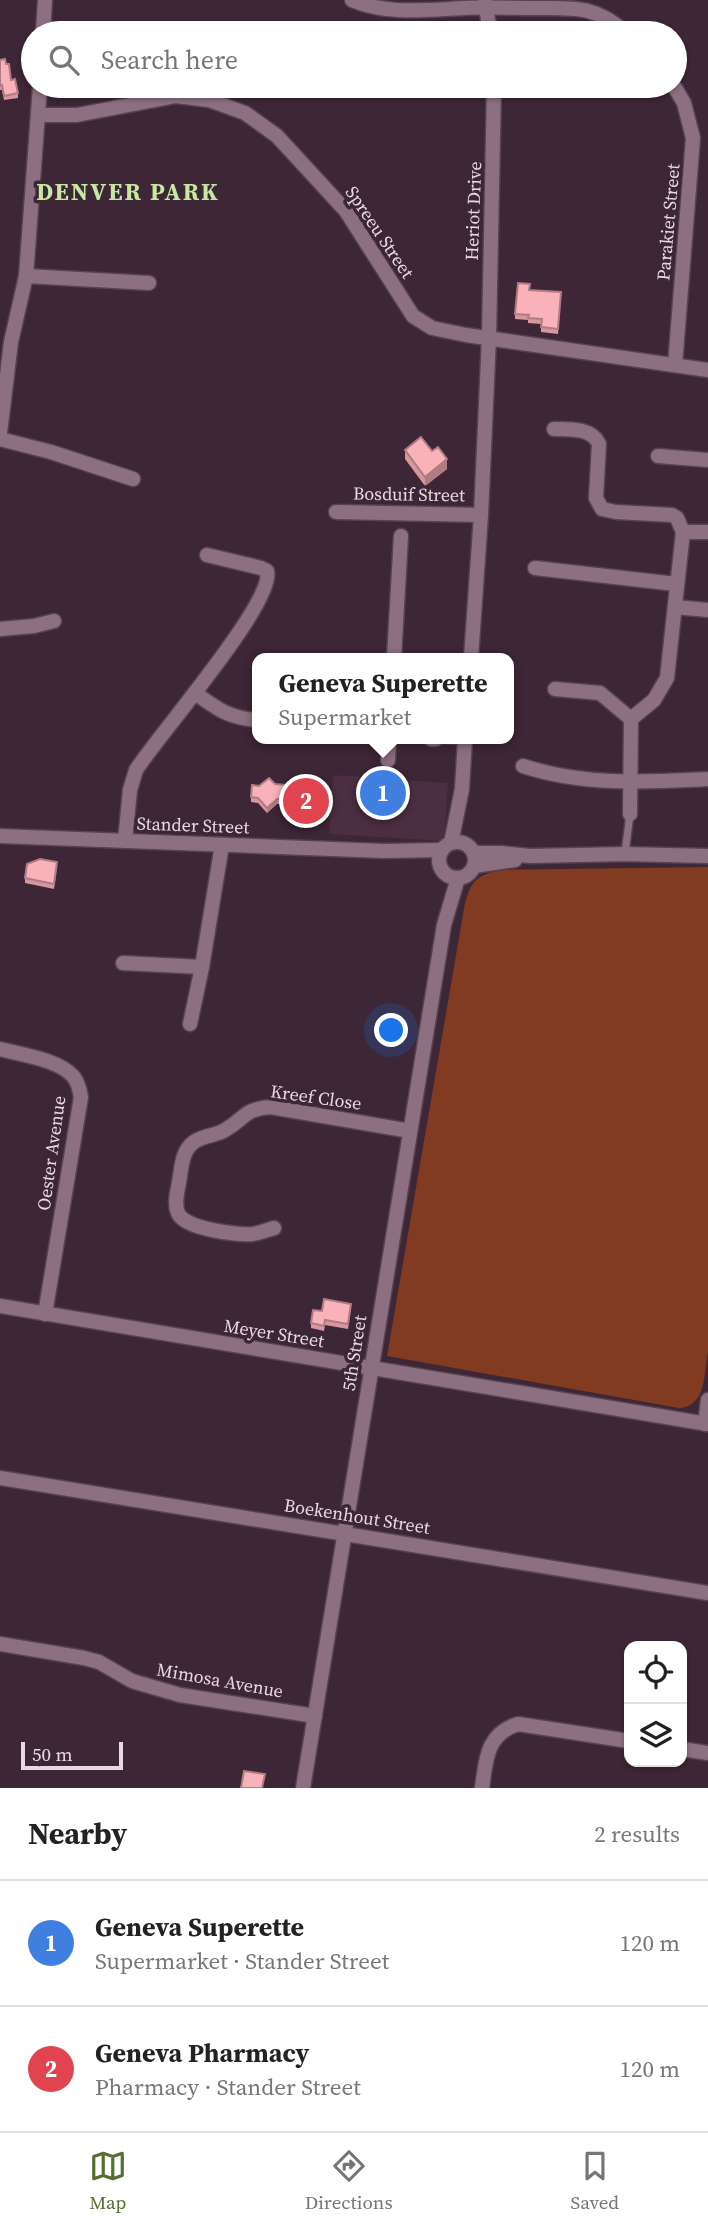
<!DOCTYPE html>
<html lang="en">
<head>
<meta charset="utf-8">
<style>
	:root { --surface:#fff; --page:#f2f2f2; --text:#222; --muted:#767676; --line:#e0e0e0; --accent:#546f30 }
	body { margin:0; font-family:"Source Serif 4",serif; background:var(--page); color:var(--text) }
	.controls { position:absolute; right:21px; bottom:21px; display:grid; overflow:hidden; border-radius:14px; box-shadow:0 2px 5px #0004 }
	.controls button { width:63px; height:63px; display:grid; place-items:center; padding:0; border:0; border-bottom:2px solid var(--line); background:var(--surface); color:var(--text); font:35px sans-serif }
	.scale { position:absolute; left:21px; bottom:18px; width:102px; box-sizing:border-box; padding-left:7px; border:4px solid #e7d8e1; border-top:0; font-size:19px; line-height:24px; white-space:nowrap; color:#e7d8e1; -webkit-text-stroke:5px #3d2635; paint-order:stroke }
	.you { position:absolute; left:392px; top:1031px; width:24px; height:24px; margin:-18px; border:5px solid #fff; border-radius:50%; background:#1a73e8; box-shadow:0 0 0 10px #1a73e833 }
	.badge { display:grid; place-items:center; width:46px; height:46px; border-radius:50%; background:var(--accent); color:#fff; font-size:23px; font-weight:700 }
	.pin { position:absolute; translate:-50% -50%; border:4px solid #fff; box-shadow:0 2px 7px #0006 }
	.popup { position:absolute; left:252px; top:653px; width:262px; height:91px; box-sizing:border-box; display:grid; place-content:center; border-radius:14px; background:var(--surface); filter:drop-shadow(0 2px 5px #0005); font-size:23px; white-space:nowrap; color:var(--muted) }
	.popup b { font-size:26px; color:var(--text) }
	.popup::after { content:''; position:absolute; left:50%; top:100%; margin-left:-14px; border:14px solid transparent; border-top-color:var(--surface) }
	.list { margin:0; padding:0; list-style:none }
	h2 { display:flex; justify-content:space-between; align-items:center; height:91px; margin:0; padding:0 28px; font-size:30px }
	h2 small { font-size:23px; font-weight:400; color:var(--muted) }
	.list li { display:grid; grid-template-columns:46px 1fr auto; gap:21px; align-items:center; box-sizing:border-box; height:126px; padding:0 28px; border-top:2px solid var(--line) }
	.list b { display:block; font-size:26px; white-space:nowrap }
	.list p { margin:0; font-size:23px; white-space:nowrap; color:var(--muted) }
	.list em { font-size:23px; font-style:normal; color:var(--muted) }
	.icon { flex:none; width:38px; height:38px; fill:none; stroke:currentColor; stroke-width:2; stroke-linecap:round; stroke-linejoin:round }
	.map { position:relative; flex:none; width:708px; height:1788px; overflow:hidden }
	.search { position:absolute; background:var(--surface); box-shadow:0 2px 5px #0004; left:21px; right:21px; top:21px; height:77px; display:flex; align-items:center; gap:18px; box-sizing:border-box; padding:0 24px; border-radius:38px; color:var(--muted); font-size:26px }
	.sheet { height:343px; background:var(--surface) }
	nav { display:flex; justify-content:space-around; align-items:center; box-sizing:border-box; height:98px; border-top:2px solid var(--line); background:var(--surface); font-size:19px; color:var(--muted) }
	nav a { display:grid; justify-items:center; gap:4px }
	nav .on { color:var(--accent) }
	.map>svg:first-child { display:block }
	.built { fill:#4b2e41 }
	.green { fill:#803b21 }
	.lines { fill:none; stroke-linecap:round; stroke-linejoin:round }
	.lane-casing { stroke:#56434f; stroke-width:10 }
	.street-casing { stroke:#56434f; stroke-width:17 }
	.lane { stroke:#8c7081; stroke-width:7 }
	.street { stroke:#8c7081; stroke-width:14 }
	.wall { fill:#d698a0 }
	.shaded-wall { fill:#ae7c82 }
	.building { fill:#f9b1ba; stroke:#ae7c82; stroke-width:2 }
	.labels { text-anchor:middle; dominant-baseline:central; stroke-width:7; stroke-linejoin:round; paint-order:stroke }
	.street-label { font-size:18px; fill:#e7d8e1; stroke:#3d2635 }
	.district-label { font-size:24px; font-weight:bold; letter-spacing:2px; fill:#c5e9a2; stroke:#3d2635 }
</style>
</head>
<body>
<div class="map">
<svg width="708" height="1788" viewBox="0 0 708 1788">
	<rect width="100%" height="100%" fill="#3d2635"/>
	<!-- built -->
	<polygon class="built" points="333,775 448,783 444,841 329,834"/>
	<!-- green -->
	<path class="green" d="M708,867V1352C704,1374 706,1407 679,1408L387,1356L465,903C472,880 475,877 499,870Z"/>
	<g class="lines">
		<!-- lane casing -->
		<g class="lane-casing">
			<g id="lane">
				<polyline points="436,739 465,741"/>
				<polyline points="625,853 630,814"/>
			</g>
		</g>
		<!-- street casing -->
		<g class="street-casing">
			<g id="street">
				<path d="M352,0C387,15 426,10 464,8C488,7 512,8 535,8C574,8 595,5 626,33"/>
				<polyline points="485,0 490,33"/>
				<polyline points="43,33 45,0"/>
				<polyline points="674,86 684,103 693,138 675,365"/>
				<polyline points="38,115 77,115 176,96 209,100 245,113 277,136 346,211 413,316 432,328 466,335 708,370"/>
				<polyline points="26,276 149,283"/>
				<path d="M554,429C570,429 592,428 599,444L596,498L602,509L616,512L672,515L677,518L683,532"/>
				<polyline points="0,433 11,342 26,276 40,86"/>
				<polyline points="0,439 51,452 133,479"/>
				<polyline points="658,456 708,460"/>
				<polyline points="336,512 481,515"/>
				<polyline points="535,568 676,584"/>
				<polyline points="675,607 708,610"/>
				<polyline points="0,629 34,626 54,621"/>
				<polyline points="394,658 401,536"/>
				<polyline points="471,658 481,515 489,337 494,86"/>
				<polyline points="555,689 600,693 631,719"/>
				<path d="M195,693C217,709 229,718 257,720"/>
				<polyline points="431,739 436,739"/>
				<polyline points="388,760 389,739"/>
				<path d="M523,766C584,786 645,782 708,779"/>
				<polyline points="630,814 631,719 654,700 667,678 683,532 708,532"/>
				<polyline points="0,836 384,851 442,850"/>
				<path d="M125,841L130,790L136,770C156,738 276,601 267,571L261,568L207,555"/>
				<circle cx="457" cy="860" r="18"/>
				<polyline points="451,843 462,789 465,739"/>
				<polyline points="474,853 501,853 530,856 625,854 708,856"/>
				<polyline points="474,866 515,860"/>
				<polyline points="123,963 202,967"/>
				<polyline points="190,1024 202,967 222,845"/>
				<path d="M0,1049C22,1055 57,1059 73,1076C78,1082 80,1091 81,1097L45,1314"/>
				<path d="M274,1228C267,1230 260,1233 253,1234C237,1235 184,1229 178,1213C173,1202 179,1187 180,1176C182,1163 183,1150 194,1142C204,1135 215,1136 225,1130C246,1118 243,1109 271,1107L410,1131"/>
				<polyline points="0,1306 708,1424"/>
				<polyline points="705,1424 708,1400"/>
				<polyline points="0,1478 708,1593"/>
				<polyline points="0,1644 84,1658 99,1662 132,1681 180,1695 315,1716"/>
				<polyline points="682,1749 708,1753"/>
				<polyline points="303,1788 444,925 458,878"/>
				<path d="M482,1788C486,1760 486,1734 518,1724L629,1741"/>
			</g>
		</g>
		<!-- lane -->
		<use href="#lane" class="lane"/>
		<!-- street -->
		<use href="#street" class="street"/>
	</g>
	<!-- wall -->
	<g class="wall">
		<polygon points="0,60 6,64 11,80 18,93 18,98 4,100 2,90 0,90"/>
		<polygon points="530,290 561,292 558,334 541,332 541,324 528,323 528,320 515,319 515,314"/>
		<polygon points="405,450 447,469 425,486 405,459"/>
		<polygon points="275,784 285,790 284,804 277,804 267,813 258,803 251,802 251,797 259,786"/>
		<polygon points="285,785 322,787 321,804 315,803 305,812 285,790"/>
		<polygon points="57,866 54,889 25,883 25,878"/>
		<polygon points="351,1308 348,1329 325,1325 324,1331 311,1328 311,1323 322,1311"/>
	</g>
	<!-- shaded-wall -->
	<g class="shaded-wall">
		<polygon points="447,459 447,469 425,486 425,477"/>
		<polygon points="277,799 277,804 267,813 267,808"/>
		<polygon points="315,799 315,803 305,812 305,808"/>
	</g>
	<!-- building -->
	<g class="building">
		<polygon points="5,59 6,64 9,64 11,80 15,79 18,93 4,96 2,85 0,86 0,60"/>
		<polygon points="518,283 530,284 529,290 561,292 558,329 541,327 542,319 528,318 529,315 515,314"/>
		<polygon points="421,437 432,451 438,447 447,459 425,477 405,450"/>
		<polygon points="306,777 315,787 322,787 321,799 315,799 305,808 285,785 297,786"/>
		<polygon points="269,778 275,784 285,785 284,799 277,799 267,808 258,798 251,797 252,785 259,786"/>
		<polygon points="40,859 57,862 54,884 25,878 27,864"/>
		<polygon points="324,1299 351,1304 348,1324 325,1320 324,1326 311,1323 313,1310 322,1311"/>
		<polygon points="244,1771 265,1774 262,1788 241,1788"/>
	</g>
	<g class="labels">
		<!-- street labels -->
		<g class="street-label">
			<text transform="translate(473 211) rotate(-88)">Heriot Drive</text>
			<text transform="translate(668 222) rotate(-85)">Parakiet Street</text>
			<text transform="translate(380 232) rotate(56)">Spreeu Street</text>
			<text transform="translate(409 494) rotate(1)">Bosduif Street</text>
			<text transform="translate(193 825) rotate(2)">Stander Street</text>
			<text transform="translate(316 1097) rotate(8)">Kreef Close</text>
			<text transform="translate(51 1153) rotate(-82)">Oester Avenue</text>
			<text transform="translate(274 1333) rotate(9)">Meyer Street</text>
			<text transform="translate(354 1353) rotate(-81)">5th Street</text>
			<text transform="translate(357 1516) rotate(9)">Boekenhout Street</text>
			<text transform="translate(220 1680) rotate(10)">Mimosa Avenue</text>
		</g>
		<!-- district labels -->
		<g class="district-label">
			<text x="128" y="191">DENVER PARK</text>
		</g>
	</g>
</svg>
<div class="controls">
<button><svg class="icon" aria-label="locate" viewBox="0 0 24 24"><circle cx="12" cy="12" r="6"/><path d="M12 2v4M12 18v4M2 12h4M18 12h4"/></svg></button>
<button><svg class="icon" aria-label="layers" viewBox="0 0 24 24"><path d="M12 4l9 5-9 5-9-5zM3 14l9 5 9-5"/></svg></button>
</div>
<div class="scale">50 m</div>
<div class="you"></div>
<div class="pin badge" style="left:383px;top:793px;background:#3f7fe0">1</div>
<div class="popup"><b>Geneva Superette</b>Supermarket</div>
<div class="pin badge" style="left:306px;top:801px;background:#e0444e">2</div>
<div class="search"><svg class="icon" aria-label="search" viewBox="0 0 24 24"><circle cx="10" cy="10" r="6"/><path d="M15 15l6 6"/></svg>Search here</div>
</div>
<section class="sheet">
<h2>Nearby<small>2 results</small></h2>
<ul class="list">
<li><span class="badge" style="background:#3f7fe0">1</span><div><b>Geneva Superette</b><p>Supermarket · Stander Street</p></div><em>120 m</em></li>
<li><span class="badge" style="background:#e0444e">2</span><div><b>Geneva Pharmacy</b><p>Pharmacy · Stander Street</p></div><em>120 m</em></li>
</ul>
</section>
<nav>
<a class="on"><svg class="icon" aria-label="map" viewBox="0 0 24 24"><path d="M3 6l6-2 6 2 6-2v14l-6 2-6-2-6 2zM9 4v14M15 6v14"/></svg>Map</a>
<a><svg class="icon" aria-label="directions" viewBox="0 0 24 24"><path d="M12 3l9 9-9 9-9-9zM9 14v-3h6M13 9l2 2-2 2"/></svg>Directions</a>
<a><svg class="icon" aria-label="saved" viewBox="0 0 24 24"><path d="M7 4h10v16l-5-4-5 4z"/></svg>Saved</a>
</nav>
</body>
</html>
